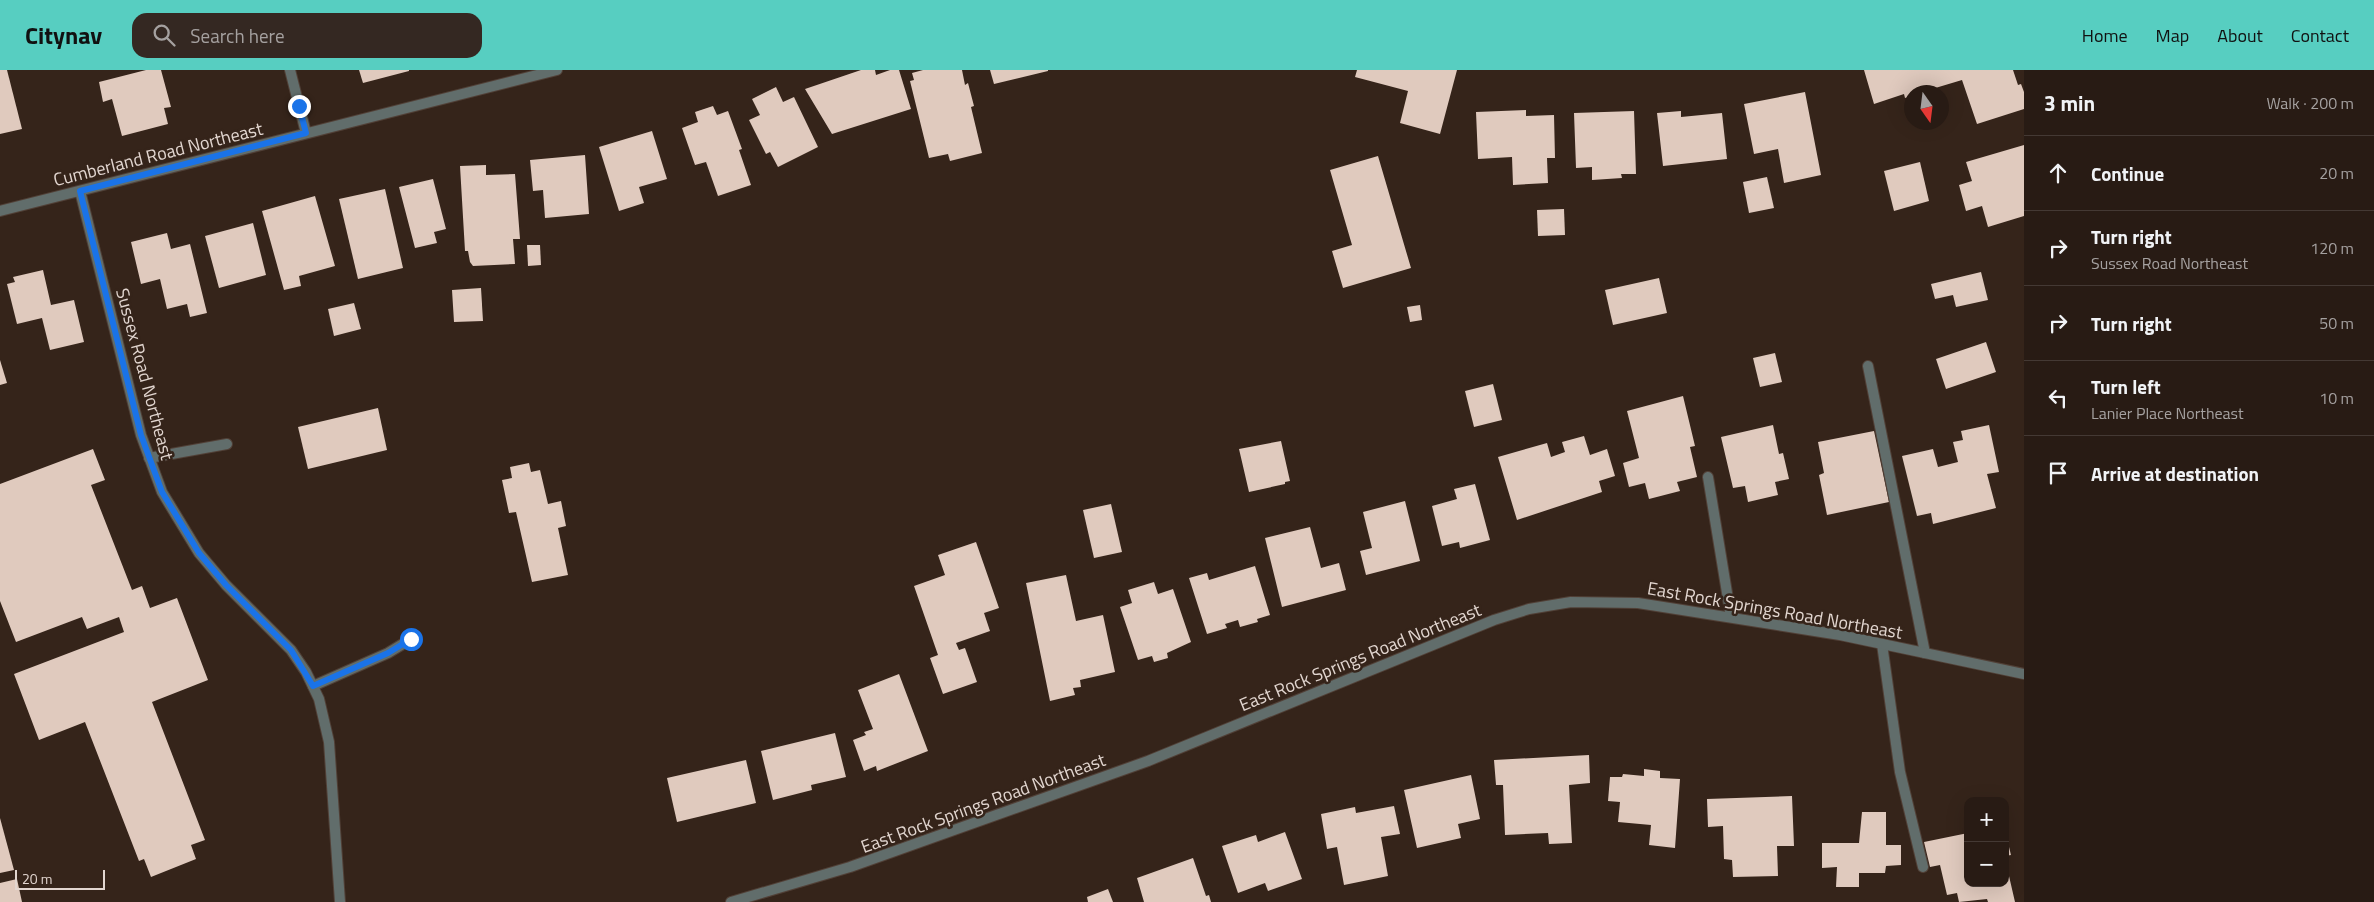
<!DOCTYPE html>
<html lang="en">
<head>
<meta charset="utf-8">
<style>
	:root { --surface:#281b14; --page:#342822; --text:#f1f3f6; --muted:#a5a1a0; --line:#443934; --accent:#57cec1 }
	body { margin:0; font-family:"Titillium Web",sans-serif; background:var(--page); color:var(--text) }
	.controls { position:absolute; right:15px; bottom:15px; display:grid; overflow:hidden; border-radius:10px; box-shadow:0 5px 20px #0002 }
	.controls button { width:45px; height:45px; display:grid; place-items:center; padding:0; border:0; border-bottom:1px solid var(--line); background:var(--surface); color:var(--text); font:25px sans-serif }
	.compass { position:absolute; left:1904px; top:15px; width:45px; height:45px; border-radius:50%; background:var(--surface); box-shadow:0 5px 20px #0002; rotate:166deg }
	.scale { position:absolute; left:15px; bottom:12px; width:90px; box-sizing:border-box; padding-left:5px; border:2px solid #e2d6d0; border-top:0; font-size:14px; line-height:18px; white-space:nowrap; color:#e2d6d0; -webkit-text-stroke:4px #35241a; paint-order:stroke }
	.stop { position:absolute; width:15px; height:15px; margin:-11px; border:4px solid #1a73e8; border-radius:50%; background:#fff }
	.stop.end { background:#1a73e8; border-color:#fff; box-shadow:0 1px 5px #0008 }
	.list { margin:0; padding:0; list-style:none }
	h2 { display:flex; justify-content:space-between; align-items:center; height:65px; margin:0; padding:0 20px; font-size:21px }
	h2 small { font-size:16px; font-weight:400; color:var(--muted) }
	.list li { display:grid; grid-template-columns:32px 1fr auto; gap:15px; align-items:center; box-sizing:border-box; height:75px; padding:0 20px; border-top:1px solid var(--line) }
	.list b { display:block; font-size:19px; white-space:nowrap }
	.list p { margin:0; font-size:16px; white-space:nowrap; color:var(--muted) }
	.list em { font-size:16px; font-style:normal; color:var(--muted) }
	.icon { flex:none; width:28px; height:28px; fill:none; stroke:currentColor; stroke-width:2; stroke-linecap:round; stroke-linejoin:round }
	.map { position:relative; flex:none; width:2024px; height:832px; overflow:hidden }
	header { display:flex; align-items:center; gap:30px; box-sizing:border-box; height:70px; padding:0 25px; background:var(--accent); color:#111 }
	header strong { font-size:24px }
	nav { display:flex; gap:28px; margin-inline-start:auto; font-size:18px }
	.search { width:350px; height:45px; background:var(--page); display:flex; align-items:center; gap:12px; box-sizing:border-box; padding:0 18px; border-radius:15px; color:var(--muted); font-size:19px }
	main { display:flex }
	aside { flex:1; background:var(--surface) }
	.map>svg:first-child { display:block }
	.building { fill:#e0cabe }
	.lines { fill:none; stroke-linecap:round; stroke-linejoin:round }
	.service-casing { stroke:#514037; stroke-width:12 }
	.minor-casing { stroke:#514037; stroke-width:12 }
	.tertiary-casing { stroke:#514037; stroke-width:12 }
	.service { stroke:#616d6b; stroke-width:10 }
	.minor { stroke:#616d6b; stroke-width:10 }
	.tertiary { stroke:#616d6b; stroke-width:10 }
	.route { stroke:#1a73e8; stroke-width:6 }
	.labels { text-anchor:middle; dominant-baseline:central; stroke-width:5; stroke-linejoin:round; paint-order:stroke }
	.street-label { font-size:18px; fill:#e2d6d0; stroke:#35241a }
</style>
</head>
<body>
<header>
<strong>Citynav</strong>
<div class="search"><svg class="icon" aria-label="search" viewBox="0 0 24 24"><circle cx="10" cy="10" r="6"/><path d="M15 15l6 6"/></svg>Search here</div>
<nav><a>Home</a><a>Map</a><a>About</a><a>Contact</a></nav>
</header>
<main>
<div class="map">
<svg width="2024" height="832" viewBox="0 0 2024 832">
	<rect width="100%" height="100%" fill="#35241a"/>
	<!-- building -->
	<g class="building">
		<polygon points="0,0 7,0 22,59 0,64"/>
		<polygon points="146,0 161,0 171,37 164,38 168,54 122,66 112,29 103,32 99,12"/>
		<polygon points="359,0 409,0 409,1 363,13"/>
		<polygon points="861,0 875,0 876,5 890,0 899,0 911,39 832,64 805,19"/>
		<polygon points="923,0 962,0 965,15 968,13 974,36 971,37 982,83 950,91 948,84 929,88 910,11 914,10 912,3"/>
		<polygon points="990,0 1048,0 1048,1 994,14"/>
		<polygon points="1357,0 1457,0 1440,64 1400,53 1408,21 1355,7"/>
		<polygon points="1864,0 2013,0 2018,15 2021,14 2024,22 2024,39 1977,54 1962,10 1922,22 1912,22 1912,26 1905,28 1904,24 1874,34"/>
		<polygon points="776,17 783,32 794,27 818,77 778,97 770,82 766,84 749,50 760,45 752,29"/>
		<polygon points="1805,22 1821,105 1784,113 1778,79 1754,84 1744,34"/>
		<polygon points="713,36 717,45 728,41 742,79 739,80 751,115 718,126 706,92 695,95 682,58 698,52 695,42"/>
		<polygon points="1526,40 1526,46 1554,45 1555,88 1547,88 1548,113 1513,115 1512,87 1478,89 1476,42"/>
		<polygon points="1634,41 1636,104 1621,104 1622,108 1592,110 1592,97 1576,98 1574,43"/>
		<polygon points="1681,41 1681,47 1722,43 1727,89 1663,96 1657,43"/>
		<polygon points="652,61 667,109 639,117 644,133 619,141 599,77"/>
		<polygon points="2024,75 2024,146 1988,157 1982,136 1966,141 1959,115 1972,111 1966,92"/>
		<polygon points="585,85 589,144 545,148 543,120 533,121 530,90"/>
		<polygon points="1378,86 1411,198 1343,218 1332,181 1352,175 1330,100"/>
		<polygon points="1920,92 1929,131 1894,141 1884,101"/>
		<polygon points="486,95 486,105 515,104 520,169 513,169 515,194 473,196 470,192 468,181 465,181 460,96"/>
		<polygon points="1767,107 1774,138 1749,143 1743,112"/>
		<polygon points="433,109 446,159 434,162 437,173 415,178 399,117"/>
		<polygon points="385,119 403,198 358,209 339,129"/>
		<polygon points="315,126 335,196 299,206 301,216 284,220 262,141"/>
		<polygon points="1564,139 1565,165 1538,166 1537,140"/>
		<polygon points="253,153 266,205 219,218 205,166"/>
		<polygon points="167,163 171,179 190,174 207,243 190,247 187,234 167,239 160,209 141,214 131,172"/>
		<polygon points="527,175 540,175 541,195 528,196"/>
		<polygon points="43,200 51,235 74,230 84,272 50,280 42,248 17,254 7,214 15,212 13,207"/>
		<polygon points="1981,202 1988,230 1956,237 1953,225 1935,229 1931,214"/>
		<polygon points="1659,208 1667,243 1613,255 1605,220"/>
		<polygon points="481,218 483,251 454,252 452,220"/>
		<polygon points="354,233 361,259 334,266 328,239"/>
		<polygon points="1420,235 1422,250 1410,252 1407,237"/>
		<polygon points="1986,272 1996,302 1946,319 1936,289"/>
		<polygon points="1775,283 1782,312 1760,317 1753,288"/>
		<polygon points="0,290 7,313 0,315"/>
		<polygon points="1493,314 1502,350 1474,357 1465,321"/>
		<polygon points="1683,326 1695,376 1690,377 1697,407 1677,412 1680,421 1649,429 1645,413 1629,417 1623,393 1639,388 1627,341"/>
		<polygon points="378,338 387,380 308,399 298,357"/>
		<polygon points="1773,355 1779,384 1783,383 1789,409 1775,412 1778,425 1748,432 1745,416 1733,418 1721,367"/>
		<polygon points="1989,355 1999,402 1987,404 1996,438 1933,454 1931,443 1917,446 1902,386 1933,379 1938,397 1958,392 1953,372 1963,370 1961,361"/>
		<polygon points="1874,361 1889,432 1827,445 1819,405 1824,403 1818,372"/>
		<polygon points="1584,366 1590,385 1607,379 1615,406 1599,411 1602,422 1517,450 1498,387 1547,373 1551,387 1565,382 1562,372"/>
		<polygon points="1281,371 1290,411 1285,412 1285,414 1249,422 1239,379"/>
		<polygon points="93,379 105,410 91,415 132,520 142,516 150,538 177,528 208,610 152,632 205,770 191,775 196,789 151,807 144,789 139,791 85,652 39,670 14,604 124,562 119,547 87,559 82,547 16,572 0,531 0,414"/>
		<polygon points="529,393 531,402 540,400 548,434 561,431 566,456 558,458 568,505 532,512 516,442 509,443 502,410 512,408 510,397"/>
		<polygon points="1475,414 1490,470 1460,478 1459,472 1442,476 1432,436 1457,429 1454,419"/>
		<polygon points="1405,431 1420,491 1366,505 1360,481 1372,478 1363,442"/>
		<polygon points="1111,434 1122,482 1094,488 1083,440"/>
		<polygon points="1310,457 1321,498 1339,493 1346,520 1282,537 1265,468"/>
		<polygon points="976,472 999,538 984,543 990,561 956,573 959,580 965,578 977,612 943,624 930,588 938,585 914,516 945,505 938,485"/>
		<polygon points="1255,496 1270,545 1257,549 1258,552 1240,557 1238,550 1225,554 1227,558 1207,564 1189,508 1207,503 1209,510"/>
		<polygon points="1066,505 1076,551 1103,545 1115,602 1080,610 1081,617 1073,618 1075,625 1050,631 1026,513"/>
		<polygon points="1154,512 1158,524 1173,519 1191,572 1167,583 1168,588 1154,592 1152,586 1138,590 1120,537 1132,533 1128,520"/>
		<polygon points="899,604 928,681 877,701 876,696 864,701 853,670 866,665 864,662 873,659 858,620"/>
		<polygon points="835,663 846,707 811,715 812,720 773,730 761,681"/>
		<polygon points="1589,685 1590,713 1569,715 1572,773 1549,774 1548,763 1505,765 1503,715 1496,715 1494,690"/>
		<polygon points="746,690 756,733 677,752 667,708"/>
		<polygon points="1644,699 1660,701 1660,708 1680,709 1675,778 1649,775 1651,755 1618,752 1620,732 1608,731 1610,707 1622,707 1623,704 1644,706"/>
		<polygon points="1471,705 1480,749 1458,754 1461,768 1417,778 1404,720"/>
		<polygon points="1792,726 1794,776 1777,776 1778,806 1733,807 1732,790 1724,789 1723,756 1708,757 1707,729"/>
		<polygon points="1394,736 1400,764 1381,767 1388,806 1344,815 1337,777 1327,779 1321,744 1355,737 1356,743"/>
		<polygon points="1862,742 1886,742 1886,775 1901,775 1901,795 1886,796 1885,803 1859,803 1859,817 1836,817 1837,797 1822,798 1822,773 1859,773"/>
		<polygon points="0,748 14,800 0,803"/>
		<polygon points="2005,761 2011,785 2005,786"/>
		<polygon points="1285,762 1302,809 1268,821 1265,813 1238,823 1222,776 1256,765 1258,772"/>
		<polygon points="1968,763 1968,813 2005,813 2006,793 2015,832 1988,832 1987,829 1959,832 1957,823 1947,825 1940,795 1930,797 1924,772"/>
		<polygon points="1193,788 1206,826 1209,825 1211,832 1144,832 1137,808"/>
		<polygon points="17,809 22,832 0,832 0,813"/>
		<polygon points="1108,819 1113,832 1088,832 1087,827"/>
	</g>
	<g class="lines">
		<!-- service casing -->
		<g class="service-casing">
			<g id="service">
				<polyline points="1868,296 1925,583"/>
				<polyline points="149,388 227,374"/>
				<polyline points="1708,407 1731,547"/>
				<polyline points="1882,574 1900,702 1923,797"/>
				<polyline points="313,616 388,583 411,569"/>
			</g>
		</g>
		<!-- minor casing -->
		<g class="minor-casing">
			<g id="minor">
				<polyline points="290,0 306,63"/>
				<polyline points="80,121 141,365 162,422 199,483 226,515 291,580 306,602 319,629 329,672 340,832"/>
				<polyline points="0,141 557,0"/>
			</g>
		</g>
		<!-- tertiary casing -->
		<g class="tertiary-casing">
			<polyline id="tertiary" points="731,832 850,797 1148,691 1494,550 1529,539 1571,532 1638,533 1840,565 2024,604"/>
		</g>
		<!-- service -->
		<use href="#service" class="service"/>
		<!-- minor -->
		<use href="#minor" class="minor"/>
		<!-- tertiary -->
		<use href="#tertiary" class="tertiary"/>
	</g>
	<g class="lines">
		<!-- route -->
		<polyline class="route" points="299,36 306,63 80,121 141,365 162,422 199,483 226,515 291,580 313,616 388,583 411,569"/>
	</g>
	<g class="labels">
		<!-- street labels -->
		<g class="street-label">
			<text transform="translate(158 84) rotate(-14)">Cumberland Road Northeast</text>
			<text transform="translate(145 304) rotate(75)">Sussex Road Northeast</text>
			<text transform="translate(1775 540) rotate(10)">East Rock Springs Road Northeast</text>
			<text transform="translate(1360 587) rotate(-22)">East Rock Springs Road Northeast</text>
			<text transform="translate(983 733) rotate(-20)">East Rock Springs Road Northeast</text>
		</g>
	</g>
</svg>
<div class="controls">
<button>+</button>
<button>−</button>
</div>
<svg class="compass" viewBox="-18 -18 36 36"><path d="M0-13l5 13h-10z" fill="#e53935"/><path d="M0 13l5-13h-10z" fill="#a5a1a0"/></svg>
<div class="scale">20 m</div>
<div class="stop" style="left:411px;top:569px"></div>
<div class="stop end" style="left:299px;top:36px"></div>
</div>
<aside>
<h2>3 min<small>Walk · 200 m</small></h2>
<ul class="list">
<li><svg class="icon" aria-label="ahead" viewBox="0 0 24 24"><path d="M12 20V5M6 11l6-6 6 6"/></svg><div><b>Continue</b></div><em>20 m</em></li>
<li><svg class="icon" aria-label="right" viewBox="0 0 24 24"><path d="M7 20v-9h11M14 6l5 5-5 5"/></svg><div><b>Turn right</b><p>Sussex Road Northeast</p></div><em>120 m</em></li>
<li><svg class="icon" aria-label="right" viewBox="0 0 24 24"><path d="M7 20v-9h11M14 6l5 5-5 5"/></svg><div><b>Turn right</b></div><em>50 m</em></li>
<li><svg class="icon" aria-label="left" viewBox="0 0 24 24"><path d="M17 20v-9H6M10 6l-5 5 5 5"/></svg><div><b>Turn left</b><p>Lanier Place Northeast</p></div><em>10 m</em></li>
<li><svg class="icon" aria-label="arrive" viewBox="0 0 24 24"><path d="M6 21V4h12l-3 4 3 4H6"/></svg><div><b>Arrive at destination</b></div></li>
</ul>
</aside>
</main>
</body>
</html>
